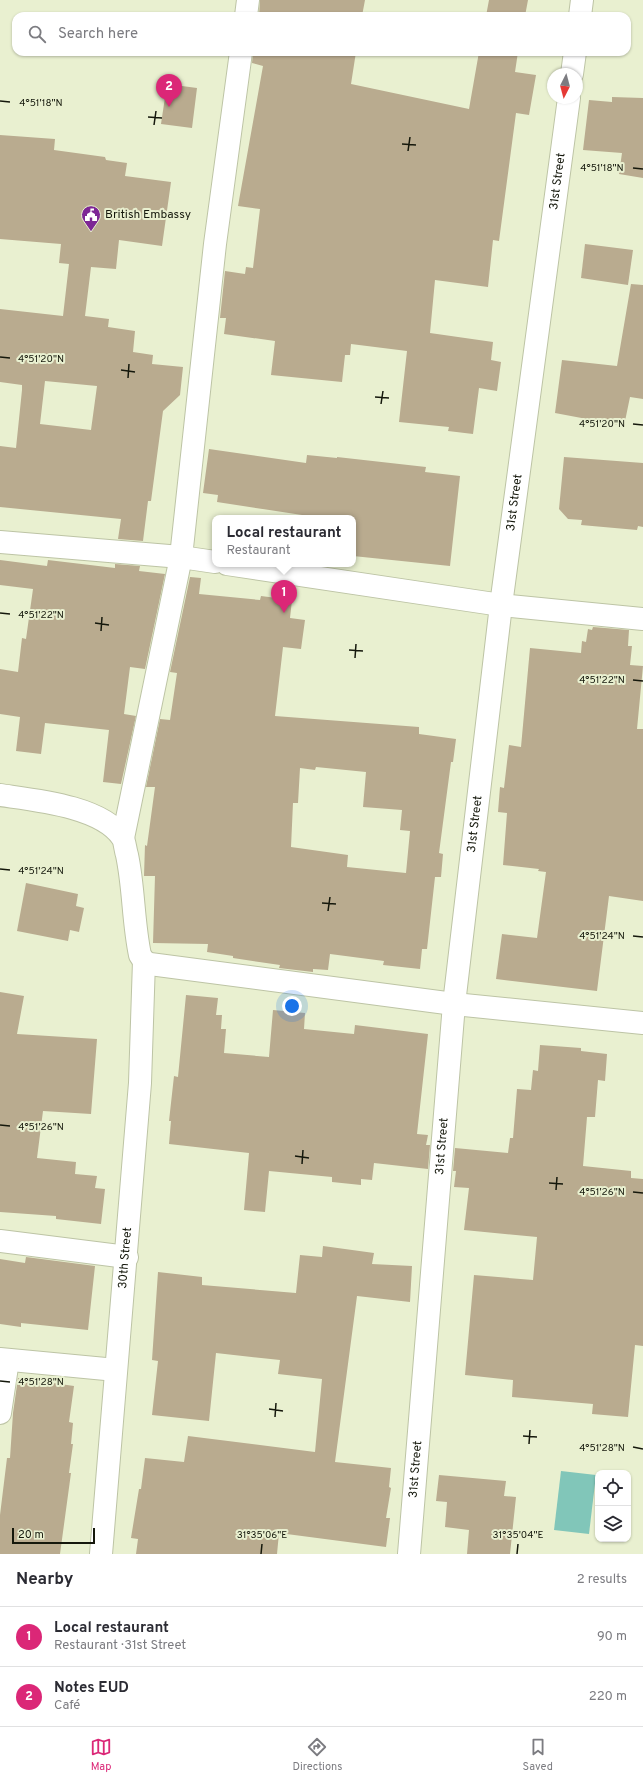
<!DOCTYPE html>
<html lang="en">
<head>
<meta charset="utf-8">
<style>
	:root { --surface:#fff; --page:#f2f2f3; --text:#2b2b33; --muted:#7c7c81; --line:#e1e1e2; --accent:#db2777 }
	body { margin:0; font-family:Overpass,sans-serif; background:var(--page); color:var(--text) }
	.controls { position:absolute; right:12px; bottom:12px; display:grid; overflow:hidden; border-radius:8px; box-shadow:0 1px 3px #0004 }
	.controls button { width:36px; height:36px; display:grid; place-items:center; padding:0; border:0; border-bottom:1px solid var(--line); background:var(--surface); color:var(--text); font:20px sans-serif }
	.compass { position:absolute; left:547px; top:68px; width:36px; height:36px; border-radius:50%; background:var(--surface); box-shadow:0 1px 3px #0004; rotate:186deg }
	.scale { position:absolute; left:12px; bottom:10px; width:83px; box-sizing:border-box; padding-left:4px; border:2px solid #15180c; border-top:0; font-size:11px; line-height:14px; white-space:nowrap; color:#15180c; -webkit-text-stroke:3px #e9f0d0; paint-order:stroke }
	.you { position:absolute; left:292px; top:1006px; width:14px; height:14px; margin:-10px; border:3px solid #fff; border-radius:50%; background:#1a73e8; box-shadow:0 0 0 6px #1a73e833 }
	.badge { display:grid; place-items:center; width:26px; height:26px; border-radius:50%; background:var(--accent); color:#fff; font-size:13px; font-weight:700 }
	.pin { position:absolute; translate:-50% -33px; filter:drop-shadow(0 1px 2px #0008) }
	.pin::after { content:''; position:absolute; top:21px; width:14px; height:12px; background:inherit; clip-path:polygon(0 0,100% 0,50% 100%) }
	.popup { position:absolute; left:212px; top:515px; width:144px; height:52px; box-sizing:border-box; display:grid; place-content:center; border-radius:8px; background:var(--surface); filter:drop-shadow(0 1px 3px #0005); font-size:13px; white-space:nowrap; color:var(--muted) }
	.popup b { font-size:15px; color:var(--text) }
	.popup::after { content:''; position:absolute; left:50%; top:100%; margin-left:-8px; border:8px solid transparent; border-top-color:var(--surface) }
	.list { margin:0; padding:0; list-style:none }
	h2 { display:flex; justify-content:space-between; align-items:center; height:52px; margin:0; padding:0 16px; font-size:17px }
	h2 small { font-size:13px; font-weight:400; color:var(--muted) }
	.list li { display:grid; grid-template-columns:26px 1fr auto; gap:12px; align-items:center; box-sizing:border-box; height:60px; padding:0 16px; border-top:1px solid var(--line) }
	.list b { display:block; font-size:15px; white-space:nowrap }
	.list p { margin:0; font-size:13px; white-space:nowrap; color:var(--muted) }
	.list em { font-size:13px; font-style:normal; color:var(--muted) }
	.icon { flex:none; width:22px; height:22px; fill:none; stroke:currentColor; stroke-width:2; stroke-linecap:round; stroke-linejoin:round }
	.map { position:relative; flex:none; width:643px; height:1554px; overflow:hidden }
	.search { position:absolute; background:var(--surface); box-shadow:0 1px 3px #0004; left:12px; right:12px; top:12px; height:44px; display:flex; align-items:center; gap:10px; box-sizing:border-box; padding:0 14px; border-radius:12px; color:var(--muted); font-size:15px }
	.sheet { height:172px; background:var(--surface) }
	nav { display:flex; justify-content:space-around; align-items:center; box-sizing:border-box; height:56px; border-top:1px solid var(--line); background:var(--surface); font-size:11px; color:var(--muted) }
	nav a { display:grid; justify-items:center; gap:2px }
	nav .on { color:var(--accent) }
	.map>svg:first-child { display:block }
	.water { fill:#81c6b9 }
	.building { fill:#b9ab8f; fill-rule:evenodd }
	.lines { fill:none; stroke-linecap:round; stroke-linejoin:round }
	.minor-casing { stroke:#bdc4a5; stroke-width:24 }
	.minor { stroke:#fff; stroke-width:22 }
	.ticks { fill:none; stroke:#15180c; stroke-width:1.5 }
	.labels { text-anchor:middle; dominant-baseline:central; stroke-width:4; stroke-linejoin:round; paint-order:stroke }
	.street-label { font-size:12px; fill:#15180c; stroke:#e9f0d0 }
	.poi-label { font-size:12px; fill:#15180c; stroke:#e9f0d0; text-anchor:start }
	.ticks-label { font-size:10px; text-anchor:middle; fill:#15180c; stroke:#e9f0d0; stroke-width:4; stroke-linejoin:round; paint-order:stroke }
</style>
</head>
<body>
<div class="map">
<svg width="643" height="1554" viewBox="0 0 643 1554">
	<rect width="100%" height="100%" fill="#e9f0d0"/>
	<!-- water -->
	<polygon class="water" points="561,1471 596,1475 589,1534 554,1530"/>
	<!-- building -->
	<g class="building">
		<polygon points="260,0 365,0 362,16 259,16"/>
		<polygon points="489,0 528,0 525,16 486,16"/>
		<polygon points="253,52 356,52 351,84 469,109 479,52 518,52 515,72 536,75 529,115 516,113 499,241 493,240 488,287 435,280 430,333 493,342 491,360 501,362 497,391 479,388 473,434 448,431 449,427 399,422 407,351 351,344 350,355 345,355 342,382 271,375 275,341 224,334 226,318 220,318 225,271 245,274 246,267 253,268 260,209 238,206 263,66 252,63"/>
		<polygon points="167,84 197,88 192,128 161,124"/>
		<polygon points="612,97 643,98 643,178 619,174 622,153 583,150 589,100 612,102"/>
		<path d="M0,135L55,139L54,150L105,157L106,160L127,163L125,176L171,182L162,246L119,240L116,269L91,267L85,316L109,319L108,327L135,331L133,352L153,355L152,364L183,367L180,395L163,411L151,501H148L143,541L118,539L121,519L0,507V446L16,448L22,390V385L0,382V309L63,316L69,264L59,263L61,244L0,239ZM45,381L97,386L91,430L40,424Z"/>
		<polygon points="585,244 633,250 628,285 581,278"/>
		<polygon points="631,284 643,285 643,399 630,397 624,426 555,413 562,360 617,366"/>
		<polygon points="209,449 306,463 307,455 337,458 337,457 426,467 425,472 460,476 450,566 353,556 353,518 302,518 302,515 217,502 218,495 203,493"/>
		<polygon points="564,457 643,463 643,527 638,526 637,530 581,525 582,520 568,519 559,509"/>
		<polygon points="0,560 47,566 48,560 115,568 115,564 140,566 139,571 165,574 145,669 130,667 124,714 136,716 121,784 103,782 109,730 45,723 41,754 16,751 20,717 0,714 0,669 18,672 22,638 26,639 33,589 0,585"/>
		<path d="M190,577L201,578L199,594L260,600L261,596L292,600L290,618L305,620L301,649L283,647L275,716L419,727V734L456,739L453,762H451L439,853L443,854L441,877H435L427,949H422L420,969L383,965L384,961L330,954L328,970L313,969V972L279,968L280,965L233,958V956L207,952L208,944L153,943L155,876H144L145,845L147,846L155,787H146L160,719L170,720L177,673L170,672ZM316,767L366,772L363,807L402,810L400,830L410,831L406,873L347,867L348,855L291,847L293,803H298L300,768L315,770Z"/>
		<polygon points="593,627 629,630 628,646 632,646 630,665 643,666 637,729 643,729 643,901 609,896 597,991 496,979 502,934 537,938 546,872 538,871 539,869 503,865 507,813 498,812 500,787 504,788 509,745 521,747 530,648 581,653 582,641 586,642 588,629 592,630"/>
		<polygon points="26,883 78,894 76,906 84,908 79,932 70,930 68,941 17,931"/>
		<polygon points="0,992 24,996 17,1034 97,1039 91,1114 43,1111 37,1158 76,1162 75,1174 97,1176 95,1188 105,1189 101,1224 56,1219 56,1216 0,1212"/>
		<polygon points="186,995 218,998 216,1015 222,1015 221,1029 226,1029 224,1053 269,1057 273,1010 305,1013 304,1029 354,1034 355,1025 428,1034 417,1134 428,1135 426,1145 430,1145 428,1169 374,1163 372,1180 361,1179 361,1185 332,1182 332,1177 269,1171 265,1212 244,1210 249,1153 169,1144 171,1121 169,1121 174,1076 178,1077"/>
		<polygon points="540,1045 581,1048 581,1051 607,1054 605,1081 598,1080 595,1117 587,1117 583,1166 631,1171 631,1178 643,1179 643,1346 635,1345 628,1417 592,1414 593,1404 512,1397 513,1380 465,1375 474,1275 533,1280 537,1237 464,1230 469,1188 454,1187 456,1171 453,1171 455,1148 508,1153 510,1138 513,1138 517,1089 531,1090 533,1070 538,1071"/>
		<polygon points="323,1246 374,1253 372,1264 412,1266 410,1302 357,1296 335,1462 391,1468 389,1487 391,1488 386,1518 390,1518 386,1547 279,1533 277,1554 136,1554 138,1539 131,1538 139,1489 141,1489 145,1458 184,1462 188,1436 315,1452 322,1379 278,1374 280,1360 216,1353 209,1421 152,1415 158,1361 152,1360 158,1272 202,1277 202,1285 296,1293 300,1255 322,1257"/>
		<polygon points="26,1257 95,1266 88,1330 21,1323 21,1327 0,1324 0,1259 25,1263"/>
		<polygon points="18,1378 74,1386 69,1422 73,1423 71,1444 73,1444 69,1473 71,1473 60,1554 0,1554 0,1515 7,1458 10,1458 13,1413"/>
		<polygon points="439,1475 506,1481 504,1496 516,1497 510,1554 467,1554 469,1530 445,1527 447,1502 436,1501"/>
	</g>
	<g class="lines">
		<!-- minor casing -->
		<g class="minor-casing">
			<g id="minor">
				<polyline points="246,16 248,0"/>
				<polyline points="580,16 582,0"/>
				<polyline points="572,74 575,52"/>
				<polyline points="0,542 181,557 215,562"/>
				<polyline points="227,564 501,605 643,619"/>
				<path d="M0,795C34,800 101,806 122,837C125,841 125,849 127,855C134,888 133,922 140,955L144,961L150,964L454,1004L643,1023"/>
				<polyline points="123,838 181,557 215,244 241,52"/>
				<polyline points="0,1241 127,1257"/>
				<polyline points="0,1359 116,1370"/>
				<polyline points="0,1413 8,1360"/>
				<path id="s1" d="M101,1554L140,1083L144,961"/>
				<path id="s2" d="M409,1554L454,1004L501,605L569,98"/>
			</g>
		</g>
		<!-- minor -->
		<use href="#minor" class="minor"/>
	</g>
	<!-- ticks -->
	<path class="ticks" d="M0,101L10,102M148,117L162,118M154,125L156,111M402,144L416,145M408,151L410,137M633,168L643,169M0,357L10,358M121,370L135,372M128,378L129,364M375,397L389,398M381,404L383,391M633,424L643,425M0,613L10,614M95,623L109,625M101,631L102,617M349,650L363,651M355,658L356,644M633,680L643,681M0,869L10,870M322,903L336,904M328,911L330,897M633,936L643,937M0,1125L10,1126M295,1156L309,1158M302,1164L303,1150M549,1183L563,1184M556,1190L557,1177M633,1192L643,1193M0,1381L10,1382M269,1409L283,1411M275,1417L276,1403M523,1436L537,1437M529,1444L530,1430M633,1447L643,1449M261,1554L262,1544M517,1554L518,1544"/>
	<!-- icons -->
	<defs>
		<g id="civic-pin" transform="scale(1)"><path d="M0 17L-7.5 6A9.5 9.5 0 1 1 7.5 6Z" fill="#7d2695" stroke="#e9f0d0"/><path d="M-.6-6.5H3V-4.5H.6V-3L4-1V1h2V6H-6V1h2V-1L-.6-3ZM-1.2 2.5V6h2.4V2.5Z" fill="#fff"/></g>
	</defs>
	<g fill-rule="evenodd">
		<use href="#civic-pin" x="91" y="215"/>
	</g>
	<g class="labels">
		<!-- street labels -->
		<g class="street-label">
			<text stroke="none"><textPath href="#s2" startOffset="1381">31st Street</textPath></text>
			<text stroke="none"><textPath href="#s2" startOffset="1057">31st Street</textPath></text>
			<text stroke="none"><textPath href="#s2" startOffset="733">31st Street</textPath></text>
			<text stroke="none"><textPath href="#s2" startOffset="409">31st Street</textPath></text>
			<text stroke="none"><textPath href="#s1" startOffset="297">30th Street</textPath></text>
			<text stroke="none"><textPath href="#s2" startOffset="85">31st Street</textPath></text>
		</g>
		<!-- poi labels -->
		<g class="poi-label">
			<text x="105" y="215">British Embassy</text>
		</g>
	</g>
	<g class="ticks-label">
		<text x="41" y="106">4°51'18"N</text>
		<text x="602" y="171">4°51'18"N</text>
		<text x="41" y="362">4°51'20"N</text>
		<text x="602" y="427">4°51'20"N</text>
		<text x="41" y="618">4°51'22"N</text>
		<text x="602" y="683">4°51'22"N</text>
		<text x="41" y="874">4°51'24"N</text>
		<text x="602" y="939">4°51'24"N</text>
		<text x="41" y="1130">4°51'26"N</text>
		<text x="602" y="1195">4°51'26"N</text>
		<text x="41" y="1385">4°51'28"N</text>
		<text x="602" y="1451">4°51'28"N</text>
		<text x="262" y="1538">31°35'06"E</text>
		<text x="518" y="1538">31°35'04"E</text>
	</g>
</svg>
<div class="controls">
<button><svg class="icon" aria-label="locate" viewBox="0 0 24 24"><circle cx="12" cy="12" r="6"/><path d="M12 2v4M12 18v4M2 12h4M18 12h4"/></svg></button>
<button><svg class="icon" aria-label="layers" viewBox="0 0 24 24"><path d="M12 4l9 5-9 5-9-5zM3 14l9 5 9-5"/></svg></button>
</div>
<svg class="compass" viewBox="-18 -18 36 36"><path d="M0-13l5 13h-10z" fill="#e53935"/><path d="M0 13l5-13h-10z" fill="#7c7c81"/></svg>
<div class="scale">20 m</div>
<div class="you"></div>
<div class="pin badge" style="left:284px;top:613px">1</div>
<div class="popup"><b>Local restaurant</b>Restaurant</div>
<div class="pin badge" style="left:169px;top:107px">2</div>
<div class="search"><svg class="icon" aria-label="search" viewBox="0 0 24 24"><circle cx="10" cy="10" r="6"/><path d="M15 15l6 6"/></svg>Search here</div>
</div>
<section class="sheet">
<h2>Nearby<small>2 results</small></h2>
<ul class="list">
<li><span class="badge">1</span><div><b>Local restaurant</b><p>Restaurant · 31st Street</p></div><em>90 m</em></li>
<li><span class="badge">2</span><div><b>Notes EUD</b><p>Café</p></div><em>220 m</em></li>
</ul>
</section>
<nav>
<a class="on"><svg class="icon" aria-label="map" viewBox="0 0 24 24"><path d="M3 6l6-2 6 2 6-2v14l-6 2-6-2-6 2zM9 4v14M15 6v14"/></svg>Map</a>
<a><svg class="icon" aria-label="directions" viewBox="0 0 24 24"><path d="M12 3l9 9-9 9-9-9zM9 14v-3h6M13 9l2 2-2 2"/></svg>Directions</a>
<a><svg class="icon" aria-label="saved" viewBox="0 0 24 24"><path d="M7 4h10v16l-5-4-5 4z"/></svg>Saved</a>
</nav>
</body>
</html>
